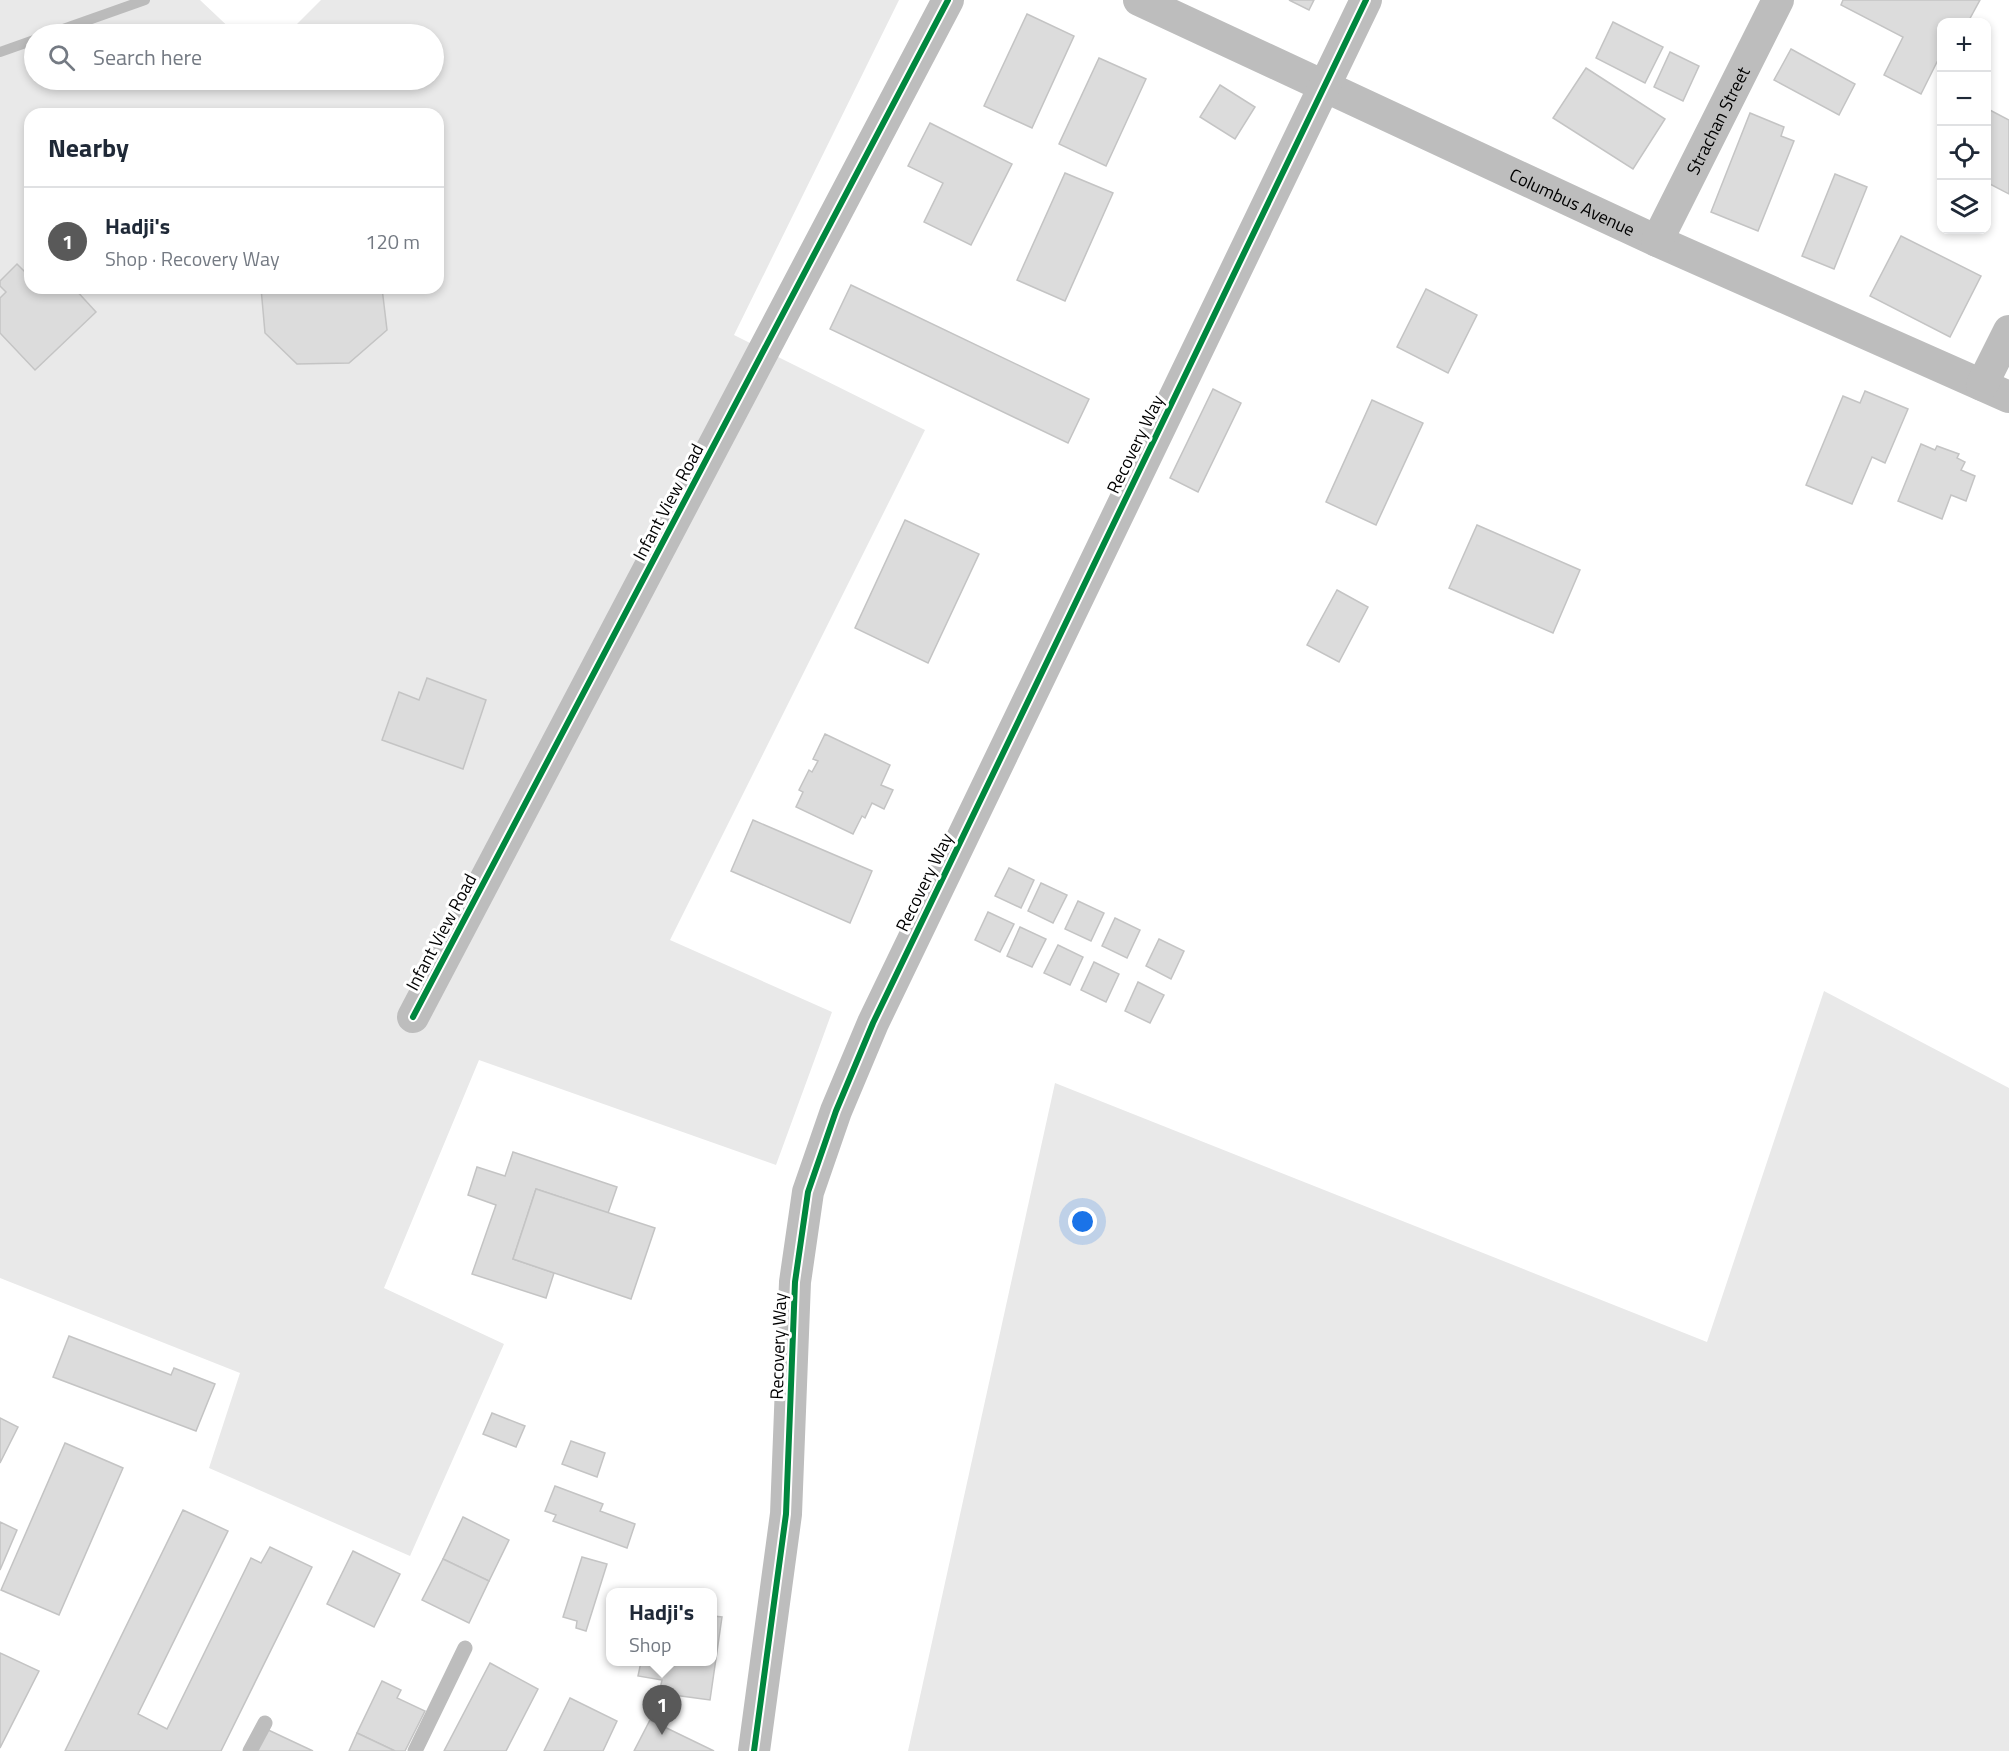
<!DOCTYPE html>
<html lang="en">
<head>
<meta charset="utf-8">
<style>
	:root { --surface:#fff; --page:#f2f2f3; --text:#1f2937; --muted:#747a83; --line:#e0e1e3; --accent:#595959 }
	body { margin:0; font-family:"Titillium Web",sans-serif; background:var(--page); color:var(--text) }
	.controls { position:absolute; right:18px; top:18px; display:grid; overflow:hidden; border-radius:12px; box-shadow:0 3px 9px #0003 }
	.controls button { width:54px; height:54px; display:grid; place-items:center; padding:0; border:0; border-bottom:2px solid var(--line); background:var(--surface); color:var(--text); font:30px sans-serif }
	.you { position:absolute; left:1083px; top:1222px; width:21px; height:21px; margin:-15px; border:4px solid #fff; border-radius:50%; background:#1a73e8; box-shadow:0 0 0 9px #1a73e833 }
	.badge { display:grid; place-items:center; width:39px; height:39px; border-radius:50%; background:var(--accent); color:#fff; font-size:20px; font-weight:700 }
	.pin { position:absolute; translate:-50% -50px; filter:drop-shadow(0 2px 3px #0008) }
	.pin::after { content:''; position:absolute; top:32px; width:21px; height:18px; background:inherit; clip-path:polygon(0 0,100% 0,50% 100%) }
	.popup { position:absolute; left:606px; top:1588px; width:111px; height:78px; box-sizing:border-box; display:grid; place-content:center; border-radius:12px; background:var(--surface); filter:drop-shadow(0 2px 4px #0005); font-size:20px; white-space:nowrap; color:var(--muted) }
	.popup b { font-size:22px; color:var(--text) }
	.popup::after { content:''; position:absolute; left:50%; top:100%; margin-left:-12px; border:12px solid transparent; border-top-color:var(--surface) }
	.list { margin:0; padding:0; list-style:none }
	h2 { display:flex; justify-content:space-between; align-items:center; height:78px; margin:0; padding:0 24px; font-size:26px }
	h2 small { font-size:20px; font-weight:400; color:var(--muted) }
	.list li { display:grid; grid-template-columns:39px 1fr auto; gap:18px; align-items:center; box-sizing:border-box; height:108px; padding:0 24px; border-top:2px solid var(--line) }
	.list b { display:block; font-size:22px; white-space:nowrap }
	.list p { margin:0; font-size:20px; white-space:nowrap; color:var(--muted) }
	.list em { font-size:20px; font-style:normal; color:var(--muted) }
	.icon { flex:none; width:33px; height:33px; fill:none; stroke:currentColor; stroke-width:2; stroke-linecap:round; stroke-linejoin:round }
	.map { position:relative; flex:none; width:2009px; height:1751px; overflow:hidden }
	.search { position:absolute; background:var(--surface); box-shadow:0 3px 9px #0003; left:24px; top:24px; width:420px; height:66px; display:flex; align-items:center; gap:15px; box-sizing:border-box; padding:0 21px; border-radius:33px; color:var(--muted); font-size:22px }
	.panel { position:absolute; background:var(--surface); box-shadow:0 3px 9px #0003; left:24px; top:108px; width:420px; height:186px; border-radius:18px }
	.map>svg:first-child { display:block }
	.green { fill:#e9e9e9; fill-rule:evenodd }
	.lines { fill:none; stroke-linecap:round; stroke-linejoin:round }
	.stream { stroke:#bbb; stroke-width:10 }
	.building { fill:#dcdcdc; stroke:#c4c4c4; stroke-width:1.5 }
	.lane { stroke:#bdbdbd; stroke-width:15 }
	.street { stroke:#bdbdbd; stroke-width:32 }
	.cycleway-casing { stroke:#fff; stroke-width:10 }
	.cycleway { stroke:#00873e; stroke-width:6 }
	.labels { text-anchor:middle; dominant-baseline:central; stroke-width:6; stroke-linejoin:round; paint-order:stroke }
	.street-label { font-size:18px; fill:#000; stroke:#fff }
</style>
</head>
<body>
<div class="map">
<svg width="2009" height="1751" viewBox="0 0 2009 1751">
	<rect width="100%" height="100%" fill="#fff"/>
	<!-- green -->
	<g class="green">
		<path d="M0,0H200L236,34H34V80H434V34H287L321,0H899L734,335L925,430L670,940L832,1012L776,1165L479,1060L384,1288L504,1344L410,1556L209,1468L240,1373L0,1278ZM30,114H438V288H30Z"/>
		<polygon points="1824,991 2009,1088 2009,1751 908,1751 1055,1083 1707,1342"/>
	</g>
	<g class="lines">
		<!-- stream -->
		<g class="stream">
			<polyline points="49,34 145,0"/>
			<polyline points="0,52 34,40"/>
		</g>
	</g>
	<!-- building -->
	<g class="building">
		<polygon points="1289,0 1314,0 1309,10"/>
		<polygon points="1843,0 1980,0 1968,22 1942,22 1942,64 1937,62 1921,94 1884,75 1903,37 1841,5"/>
		<polygon points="1027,14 1074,36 1032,128 984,106"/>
		<polygon points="1613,22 1663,47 1645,83 1596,58"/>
		<polygon points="1791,49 1855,84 1839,115 1774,80"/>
		<polygon points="1670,52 1699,66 1683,101 1654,87"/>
		<polygon points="1099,58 1146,79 1106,166 1059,144"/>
		<polygon points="1586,68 1665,119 1633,169 1553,118"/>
		<polygon points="1220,85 1255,107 1235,139 1200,117"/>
		<polygon points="1986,108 2009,120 2009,194 1986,182"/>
		<polygon points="1750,113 1784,127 1781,136 1794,141 1758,231 1711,212"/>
		<polygon points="930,123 1012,164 971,245 924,222 943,183 908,166"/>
		<polygon points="1065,173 1113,193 1065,301 1017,280"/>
		<polygon points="1835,174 1867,187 1834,269 1802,256"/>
		<polygon points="1901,236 1981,276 1950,337 1870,296"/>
		<polygon points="17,264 26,273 30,269 30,288 74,288 96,312 35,370 0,333 0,298 6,292 0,286 0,281"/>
		<polygon points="851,285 1089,399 1068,443 830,329"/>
		<polygon points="261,288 382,288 387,330 349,363 297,364 265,333"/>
		<polygon points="1426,289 1477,315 1448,373 1397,347"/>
		<polygon points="1213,389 1241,403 1198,492 1170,478"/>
		<polygon points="1865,391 1908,409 1885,463 1872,457 1852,504 1806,485 1843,396 1860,403"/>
		<polygon points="1372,400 1423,423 1376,525 1326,502"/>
		<polygon points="1921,444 1935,450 1937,446 1959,454 1957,458 1965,462 1961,470 1975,476 1966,501 1951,495 1942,519 1898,501"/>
		<polygon points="905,520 979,554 928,663 855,628"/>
		<polygon points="1477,525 1580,570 1553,633 1449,588"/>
		<polygon points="1337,590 1368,607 1339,662 1307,645"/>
		<polygon points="427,678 486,700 463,769 382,740 399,692 419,700"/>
		<polygon points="825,734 890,765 881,785 893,790 884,809 872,803 865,818 862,816 853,834 796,807 803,792 799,790 809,770 812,772 818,761 813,759"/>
		<polygon points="753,820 872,871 850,923 731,871"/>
		<polygon points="1009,868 1034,880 1021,908 995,896"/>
		<polygon points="1041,883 1067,895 1053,923 1028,911"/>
		<polygon points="1078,901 1104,913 1091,941 1065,929"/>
		<polygon points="988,912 1014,924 1000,952 975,940"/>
		<polygon points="1115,918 1140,930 1127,958 1102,946"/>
		<polygon points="1020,927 1046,939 1032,967 1007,956"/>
		<polygon points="1159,939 1184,951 1171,979 1146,966"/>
		<polygon points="1058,945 1083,957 1070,985 1044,973"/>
		<polygon points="1094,962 1119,974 1106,1002 1081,990"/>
		<polygon points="1138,982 1164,995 1150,1023 1125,1011"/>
		<polygon points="513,1152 617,1187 608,1213 536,1189 513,1259 554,1273 546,1298 472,1274 496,1205 468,1195 477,1167 505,1176"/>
		<polygon points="536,1189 655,1228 631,1299 513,1259"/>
		<polygon points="69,1336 171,1375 174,1368 215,1384 196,1431 53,1377"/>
		<polygon points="492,1413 525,1426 516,1447 483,1434"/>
		<polygon points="0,1418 18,1427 0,1463"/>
		<polygon points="571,1441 605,1453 597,1477 562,1464"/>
		<polygon points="65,1443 123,1468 59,1615 1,1590"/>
		<polygon points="555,1486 603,1504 600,1511 635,1524 627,1548 553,1521 556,1515 545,1511"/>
		<polygon points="183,1510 228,1531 138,1714 167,1729 251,1558 261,1563 270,1547 312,1567 221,1751 65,1751"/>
		<polygon points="463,1517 509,1540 489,1581 443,1559"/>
		<polygon points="0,1522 17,1530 0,1570"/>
		<polygon points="353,1551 400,1574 374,1627 327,1604"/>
		<polygon points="582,1557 607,1564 586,1631 576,1628 577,1621 563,1617"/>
		<polygon points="443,1559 489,1581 469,1623 422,1600"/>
		<polygon points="713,1616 722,1617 710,1700 659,1693 662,1680 638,1676 641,1662 713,1662"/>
		<polygon points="0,1653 39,1671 0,1748"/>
		<polygon points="490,1663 538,1689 506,1751 444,1751"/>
		<polygon points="382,1681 401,1690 397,1698 425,1711 405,1751 395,1751 357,1733"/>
		<polygon points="570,1698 617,1721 603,1751 544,1751"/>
		<polygon points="650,1720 714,1751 634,1751"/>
		<polygon points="264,1728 313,1751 253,1751"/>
		<polygon points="357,1733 395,1751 349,1751"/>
	</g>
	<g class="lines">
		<!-- lane -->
		<g class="lane">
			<polyline points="250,1751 265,1723"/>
			<polyline points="415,1751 465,1648"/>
		</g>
		<!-- street -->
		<g class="street">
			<path id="s1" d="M1139,0L1657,241L2009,397"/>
			<path id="s2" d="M1657,241L1778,0"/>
			<polyline points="1982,385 2009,331"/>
			<polyline points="413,1017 948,0"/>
			<polyline points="754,1751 786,1514 795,1282 808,1192 836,1111 873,1023 1366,0"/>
		</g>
		<!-- cycleway casing -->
		<g class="cycleway-casing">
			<g id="cycleway">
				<polyline points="413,1017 948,0"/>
				<polyline points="754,1751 786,1514 795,1282 808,1192 836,1111 873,1023 1366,0"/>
			</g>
		</g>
		<!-- cycleway -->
		<use href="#cycleway" class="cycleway"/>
	</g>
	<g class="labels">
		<!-- street labels -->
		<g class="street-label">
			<text stroke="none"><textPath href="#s2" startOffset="135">Strachan Street</textPath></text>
			<text stroke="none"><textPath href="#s1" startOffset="478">Columbus Avenue</textPath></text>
			<text transform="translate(1135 444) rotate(-64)">Recovery Way</text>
			<text transform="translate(668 502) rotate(-62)">Infant View Road</text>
			<text transform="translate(924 882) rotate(-64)">Recovery Way</text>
			<text transform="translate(441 932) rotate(-62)">Infant View Road</text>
			<text transform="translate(778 1346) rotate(-88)">Recovery Way</text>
		</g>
	</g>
</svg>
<div class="controls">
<button>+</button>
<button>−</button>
<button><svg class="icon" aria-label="locate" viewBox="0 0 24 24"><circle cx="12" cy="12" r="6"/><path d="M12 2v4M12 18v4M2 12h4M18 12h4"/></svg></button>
<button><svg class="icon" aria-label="layers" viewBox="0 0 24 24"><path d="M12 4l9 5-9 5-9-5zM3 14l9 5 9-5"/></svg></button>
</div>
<div class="you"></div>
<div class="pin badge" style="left:662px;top:1735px">1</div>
<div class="popup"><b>Hadji's</b>Shop</div>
<div class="search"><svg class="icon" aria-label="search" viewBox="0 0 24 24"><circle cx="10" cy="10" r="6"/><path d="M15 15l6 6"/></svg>Search here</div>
<section class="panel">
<h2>Nearby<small></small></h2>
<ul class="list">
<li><span class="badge">1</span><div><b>Hadji's</b><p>Shop · Recovery Way</p></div><em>120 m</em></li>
</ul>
</section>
</div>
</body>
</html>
